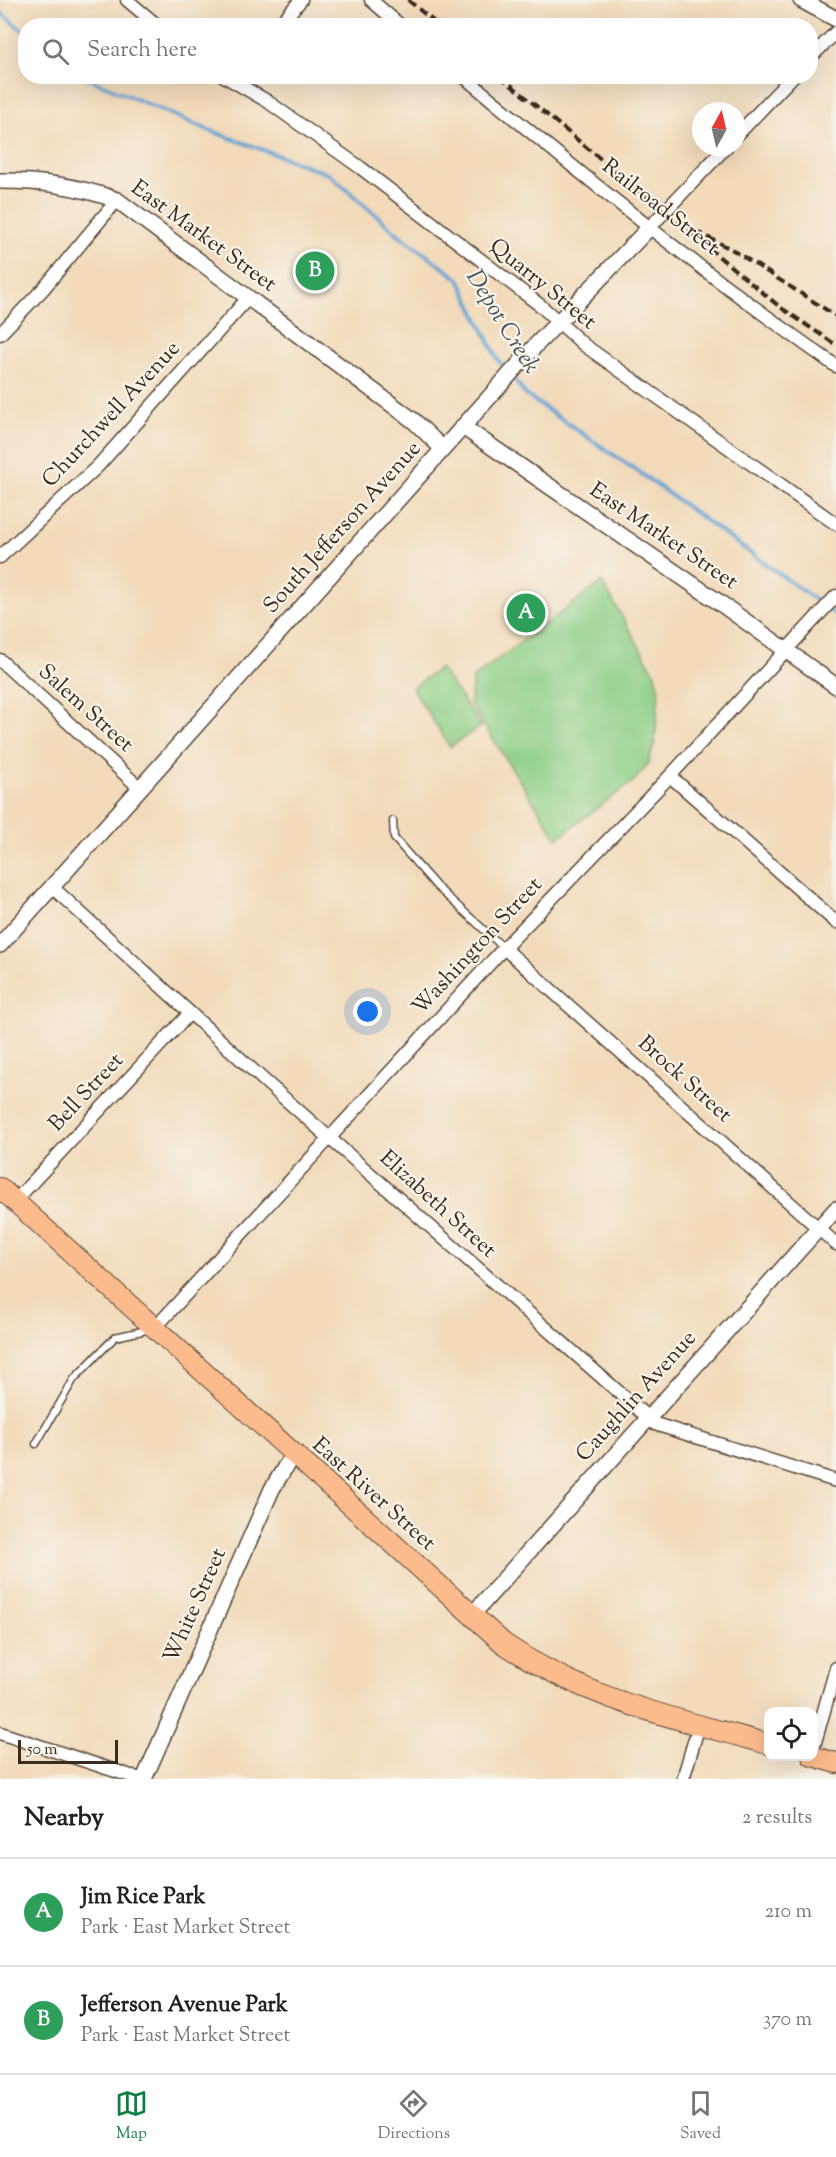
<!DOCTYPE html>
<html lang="en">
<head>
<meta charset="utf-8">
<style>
	:root { --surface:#fff; --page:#f2f2f2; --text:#222; --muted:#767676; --line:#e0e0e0; --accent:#0b8043 }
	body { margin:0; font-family:"Sorts Mill Goudy",serif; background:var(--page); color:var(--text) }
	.controls { position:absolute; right:18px; bottom:18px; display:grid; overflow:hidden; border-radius:12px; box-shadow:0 6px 24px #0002 }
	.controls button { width:54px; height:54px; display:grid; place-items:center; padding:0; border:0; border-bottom:2px solid var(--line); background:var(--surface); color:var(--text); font:30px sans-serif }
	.compass { position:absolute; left:692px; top:102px; width:54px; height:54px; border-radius:50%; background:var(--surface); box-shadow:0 6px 24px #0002; rotate:8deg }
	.scale { position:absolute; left:18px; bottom:15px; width:100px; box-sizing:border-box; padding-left:6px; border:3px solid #3b2a1e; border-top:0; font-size:16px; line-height:21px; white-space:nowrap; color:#3b2a1e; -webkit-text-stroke:4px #f7f3e8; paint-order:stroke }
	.you { position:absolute; left:368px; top:1012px; width:21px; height:21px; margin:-15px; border:4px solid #fff; border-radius:50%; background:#1a73e8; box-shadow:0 0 0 9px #1a73e833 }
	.badge { display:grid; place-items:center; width:39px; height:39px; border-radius:50%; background:var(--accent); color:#fff; font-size:20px; font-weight:700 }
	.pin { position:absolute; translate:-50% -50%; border:3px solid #fff; box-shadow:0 2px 6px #0006 }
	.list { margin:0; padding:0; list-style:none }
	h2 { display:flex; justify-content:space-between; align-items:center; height:78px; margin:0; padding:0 24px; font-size:26px }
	h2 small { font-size:20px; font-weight:400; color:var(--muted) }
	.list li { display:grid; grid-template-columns:39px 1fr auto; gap:18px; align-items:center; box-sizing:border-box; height:108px; padding:0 24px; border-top:2px solid var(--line) }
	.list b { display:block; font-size:22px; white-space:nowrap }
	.list p { margin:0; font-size:20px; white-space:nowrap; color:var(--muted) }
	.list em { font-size:20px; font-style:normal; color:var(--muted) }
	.icon { flex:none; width:33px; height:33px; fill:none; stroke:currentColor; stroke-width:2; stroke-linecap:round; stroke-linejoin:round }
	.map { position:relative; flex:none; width:836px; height:1779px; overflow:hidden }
	.search { position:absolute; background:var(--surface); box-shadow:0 6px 24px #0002; left:18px; right:18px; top:18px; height:66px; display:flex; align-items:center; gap:15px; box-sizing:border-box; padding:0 21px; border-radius:24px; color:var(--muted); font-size:22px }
	.sheet { height:294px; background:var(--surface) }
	nav { display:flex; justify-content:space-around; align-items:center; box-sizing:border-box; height:84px; border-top:2px solid var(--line); background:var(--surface); font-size:16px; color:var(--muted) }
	nav a { display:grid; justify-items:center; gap:3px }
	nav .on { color:var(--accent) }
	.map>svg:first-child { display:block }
	.green { fill:#8dcf87; stroke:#647c52; stroke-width:1.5 }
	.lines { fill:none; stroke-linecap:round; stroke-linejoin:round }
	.stream { stroke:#61a2d4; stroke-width:4 }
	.service-casing { stroke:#564435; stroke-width:9 }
	.minor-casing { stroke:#564435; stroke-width:15 }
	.tertiary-casing { stroke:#564435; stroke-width:18 }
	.primary-casing { stroke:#564435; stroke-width:22 }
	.service { stroke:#fff; stroke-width:6 }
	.minor { stroke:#fff; stroke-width:12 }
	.tertiary { stroke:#fff; stroke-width:15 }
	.primary { stroke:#fbbb8d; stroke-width:20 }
	.rail { stroke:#3b2a1e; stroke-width:4; stroke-dasharray:9 4.5; stroke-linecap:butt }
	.labels { text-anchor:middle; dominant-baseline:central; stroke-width:4.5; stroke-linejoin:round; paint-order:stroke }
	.street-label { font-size:22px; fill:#3b2a1e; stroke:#f7f3e8 }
	.water-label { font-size:24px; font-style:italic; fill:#48545e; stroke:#f7f3e8 }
</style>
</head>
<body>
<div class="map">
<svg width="836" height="1779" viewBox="0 0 836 1779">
	<rect width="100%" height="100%" fill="#f7f3e8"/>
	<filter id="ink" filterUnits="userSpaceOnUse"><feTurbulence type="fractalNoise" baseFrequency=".0167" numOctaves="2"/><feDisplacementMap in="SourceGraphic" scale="12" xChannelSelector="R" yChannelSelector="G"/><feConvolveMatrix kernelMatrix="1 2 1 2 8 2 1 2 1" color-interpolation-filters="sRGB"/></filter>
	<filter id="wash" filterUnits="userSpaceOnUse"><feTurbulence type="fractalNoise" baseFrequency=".008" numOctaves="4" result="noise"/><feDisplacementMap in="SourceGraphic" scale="24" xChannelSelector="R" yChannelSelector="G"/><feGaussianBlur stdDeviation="1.35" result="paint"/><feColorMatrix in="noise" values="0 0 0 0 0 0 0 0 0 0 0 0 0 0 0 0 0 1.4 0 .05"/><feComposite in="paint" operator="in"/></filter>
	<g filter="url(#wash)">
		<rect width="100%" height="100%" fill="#f2daba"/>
		<!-- green -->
		<g class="green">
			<polygon points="602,582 654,672 659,690 655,741 648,764 635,780 557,838 470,704 473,678"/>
			<polygon points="440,668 481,726 450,747 412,688"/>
		</g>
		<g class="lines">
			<!-- stream -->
			<g class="stream">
				<polyline points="0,12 26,33"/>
				<polyline points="82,76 206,129 329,174 399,235 459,279 498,360 507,371"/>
				<polyline points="512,377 526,395 640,473 836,615"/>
			</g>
		</g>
	</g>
	<g filter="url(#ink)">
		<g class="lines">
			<!-- service casing -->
			<g class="service-casing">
				<g id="service">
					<polyline points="393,821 394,838 437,887 504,948"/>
					<polyline points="36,1444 74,1379 115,1337 151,1329"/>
				</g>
			</g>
			<!-- minor casing -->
			<g class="minor-casing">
				<g id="minor">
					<polyline points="127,0 158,26"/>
					<polyline points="371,0 401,26"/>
					<polyline points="278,26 301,0"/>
					<polyline points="810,58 836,32"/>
					<polyline points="224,76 267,101 361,168 541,306 584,345 836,524"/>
					<path d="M463,76C584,177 707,276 836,366"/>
					<polyline points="737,135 793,76"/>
					<polyline points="650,227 726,147"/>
					<polyline points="0,334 44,288 117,200"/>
					<polyline points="0,557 98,466 249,297"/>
					<polyline points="0,660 141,789"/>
					<polyline points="670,776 836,922"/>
					<polyline points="52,887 268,1084 655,1424 836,1481"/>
					<polyline points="504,948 836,1244"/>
					<polyline points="15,1201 190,1013"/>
					<polyline points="154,1329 504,948 670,776 836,596"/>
					<polyline points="0,1733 140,1779"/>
					<polyline points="814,1746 836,1668"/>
					<polyline points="683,1779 699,1725"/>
				</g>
			</g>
			<!-- tertiary casing -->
			<g class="tertiary-casing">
				<g id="tertiary">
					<polyline points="801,0 836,19"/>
					<path d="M0,181C42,181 77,186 117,200L414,421L443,449"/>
					<polyline points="463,427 720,603 836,686"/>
					<polyline points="0,945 536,345 650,227"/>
					<polyline points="471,1616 836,1209"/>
					<polyline points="144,1779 272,1489 293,1454"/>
				</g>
			</g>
			<!-- primary casing -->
			<g class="primary-casing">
				<g id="primary">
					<path d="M0,1188L503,1643C589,1701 671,1717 768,1744"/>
					<polyline points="812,1756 836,1763"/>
				</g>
			</g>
			<!-- service -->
			<use href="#service" class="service"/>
			<!-- minor -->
			<use href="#minor" class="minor"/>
			<!-- tertiary -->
			<use href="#tertiary" class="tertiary"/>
			<!-- primary -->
			<use href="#primary" class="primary"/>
			<!-- rail -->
			<g class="rail">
				<polyline points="408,0 439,26"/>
				<polyline points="500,76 780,307 836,345"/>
				<polyline points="695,231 733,250 836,316"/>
			</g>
		</g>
	</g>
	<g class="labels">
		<!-- street labels -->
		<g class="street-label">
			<text transform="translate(660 208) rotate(38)">Railroad Street</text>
			<text transform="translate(203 237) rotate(36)">East Market Street</text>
			<text transform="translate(542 285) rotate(39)">Quarry Street</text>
			<text transform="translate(112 415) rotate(-47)">Churchwell Avenue</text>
			<text transform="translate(343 528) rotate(-48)">South Jefferson Avenue</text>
			<text transform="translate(663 537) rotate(34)">East Market Street</text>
			<text transform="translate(85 709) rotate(42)">Salem Street</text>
			<text transform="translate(478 947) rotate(-47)">Washington Street</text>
			<text transform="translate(684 1080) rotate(42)">Brock Street</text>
			<text transform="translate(87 1093) rotate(-47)">Bell Street</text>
			<text transform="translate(437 1205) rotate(42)">Elizabeth Street</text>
			<text transform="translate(637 1397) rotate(-48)">Caughlin Avenue</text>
			<text transform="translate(373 1495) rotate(42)">East River Street</text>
			<text transform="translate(196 1606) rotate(-66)">White Street</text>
		</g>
		<!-- water labels -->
		<g class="water-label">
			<text transform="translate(502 322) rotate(58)">Depot Creek</text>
		</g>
	</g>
</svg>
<div class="controls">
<button><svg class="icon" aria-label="locate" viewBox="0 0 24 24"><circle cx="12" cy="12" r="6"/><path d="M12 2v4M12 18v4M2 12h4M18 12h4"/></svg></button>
</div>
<svg class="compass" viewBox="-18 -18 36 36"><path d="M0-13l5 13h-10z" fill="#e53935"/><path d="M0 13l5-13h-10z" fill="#767676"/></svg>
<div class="scale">50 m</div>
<div class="you"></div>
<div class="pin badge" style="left:526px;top:613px;background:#2e9e5b">A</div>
<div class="pin badge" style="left:315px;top:271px;background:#2e9e5b">B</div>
<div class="search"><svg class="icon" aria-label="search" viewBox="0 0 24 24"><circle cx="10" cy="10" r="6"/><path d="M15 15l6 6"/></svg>Search here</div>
</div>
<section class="sheet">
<h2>Nearby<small>2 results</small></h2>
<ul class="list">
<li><span class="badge" style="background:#2e9e5b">A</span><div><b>Jim Rice Park</b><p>Park · East Market Street</p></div><em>210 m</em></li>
<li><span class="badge" style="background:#2e9e5b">B</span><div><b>Jefferson Avenue Park</b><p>Park · East Market Street</p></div><em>370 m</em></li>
</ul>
</section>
<nav>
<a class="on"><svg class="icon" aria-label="map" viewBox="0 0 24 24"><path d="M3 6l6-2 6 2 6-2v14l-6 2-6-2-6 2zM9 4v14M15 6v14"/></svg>Map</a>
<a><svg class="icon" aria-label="directions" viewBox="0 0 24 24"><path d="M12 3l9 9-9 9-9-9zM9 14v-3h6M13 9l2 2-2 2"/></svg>Directions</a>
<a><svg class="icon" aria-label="saved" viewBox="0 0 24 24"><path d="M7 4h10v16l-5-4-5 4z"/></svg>Saved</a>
</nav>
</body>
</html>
